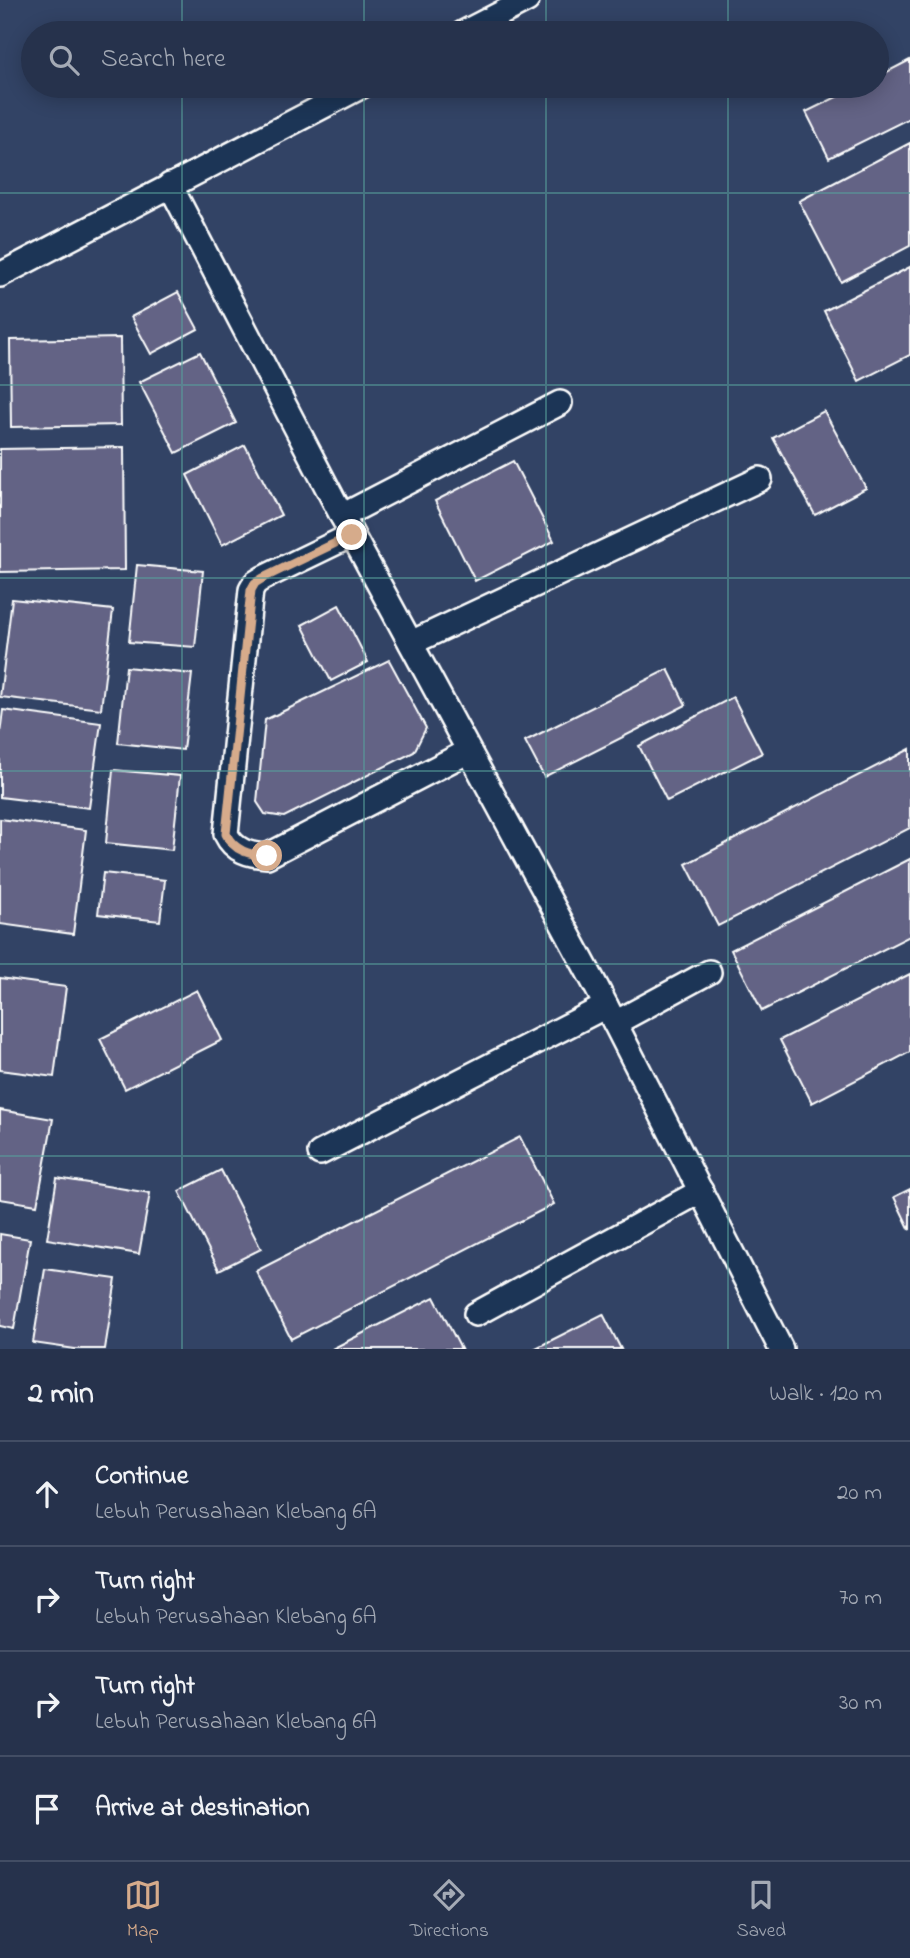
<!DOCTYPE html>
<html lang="en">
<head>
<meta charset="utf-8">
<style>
	:root { --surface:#26324c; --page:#2e3a53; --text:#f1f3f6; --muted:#a4aab5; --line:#424d64; --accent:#d6ab8b }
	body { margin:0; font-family:"Indie Flower",sans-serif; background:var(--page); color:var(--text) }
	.stop { position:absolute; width:21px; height:21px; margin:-16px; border:5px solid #d6ab8b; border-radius:50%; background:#fff }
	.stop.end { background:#d6ab8b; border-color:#fff; box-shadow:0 2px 7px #0008 }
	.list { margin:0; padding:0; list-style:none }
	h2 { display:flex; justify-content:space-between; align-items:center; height:91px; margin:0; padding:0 28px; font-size:30px }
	h2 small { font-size:23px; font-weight:400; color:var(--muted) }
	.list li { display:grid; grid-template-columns:46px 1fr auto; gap:21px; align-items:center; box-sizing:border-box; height:105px; padding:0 28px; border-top:2px solid var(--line) }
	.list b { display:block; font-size:26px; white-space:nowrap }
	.list p { margin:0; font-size:23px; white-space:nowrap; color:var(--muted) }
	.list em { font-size:23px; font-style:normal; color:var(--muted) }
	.icon { flex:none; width:38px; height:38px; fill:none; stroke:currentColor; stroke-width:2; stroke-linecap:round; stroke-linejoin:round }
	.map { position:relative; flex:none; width:910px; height:1349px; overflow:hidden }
	.search { position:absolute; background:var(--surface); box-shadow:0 4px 18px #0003; left:21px; right:21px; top:21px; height:77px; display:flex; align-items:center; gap:18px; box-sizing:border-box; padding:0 24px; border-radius:38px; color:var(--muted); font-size:26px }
	.sheet { height:511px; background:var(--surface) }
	nav { display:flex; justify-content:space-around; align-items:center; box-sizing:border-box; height:98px; border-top:2px solid var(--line); background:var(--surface); font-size:19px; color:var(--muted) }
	nav a { display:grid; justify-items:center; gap:4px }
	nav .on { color:var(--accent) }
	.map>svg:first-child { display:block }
	.building { fill:#646485; stroke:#fff; stroke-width:2 }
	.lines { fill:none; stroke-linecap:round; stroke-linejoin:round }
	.minor-casing { stroke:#fff; stroke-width:28 }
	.minor { stroke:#1d3557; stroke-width:23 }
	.route { stroke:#d6ab8b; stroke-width:9 }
	.grid { fill:none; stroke:#579f9a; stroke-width:2; stroke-opacity:0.55 }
</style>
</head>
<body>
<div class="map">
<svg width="910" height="1349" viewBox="0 0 910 1349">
	<rect width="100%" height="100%" fill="#324365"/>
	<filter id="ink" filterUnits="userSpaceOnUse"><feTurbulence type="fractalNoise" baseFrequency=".0143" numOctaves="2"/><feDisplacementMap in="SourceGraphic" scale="14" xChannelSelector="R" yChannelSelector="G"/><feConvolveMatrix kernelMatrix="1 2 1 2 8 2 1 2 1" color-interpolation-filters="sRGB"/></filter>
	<g filter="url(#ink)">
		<!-- building -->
		<g class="building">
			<polygon points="910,60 910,118 829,158 806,112 859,86 877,86 877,77"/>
			<polygon points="910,143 910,246 841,282 799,201"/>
			<polygon points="910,267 910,355 859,381 824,311"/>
			<polygon points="178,292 198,329 151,354 131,317"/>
			<polygon points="120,338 121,425 11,427 10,340"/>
			<polygon points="200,352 236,423 176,453 139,382"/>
			<polygon points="824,411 866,488 815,515 773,438"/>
			<polygon points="245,445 281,515 222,545 187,475"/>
			<polygon points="124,447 125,570 0,572 0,449"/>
			<polygon points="513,461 554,541 475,581 435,501"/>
			<polygon points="137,565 203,571 195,647 129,642"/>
			<polygon points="12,599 113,610 101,709 0,697"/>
			<polygon points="339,605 368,662 331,681 302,625"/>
			<polygon points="389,660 426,728 414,752 284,817 265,814 257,802 265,720"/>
			<polygon points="126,667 192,674 183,750 118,743"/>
			<polygon points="668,669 686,705 544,777 525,741"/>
			<polygon points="733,697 762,753 667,801 639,746"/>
			<polygon points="3,710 101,723 89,808 0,797 0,734"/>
			<polygon points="910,749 910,828 718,926 686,864"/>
			<polygon points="113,770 180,776 172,850 106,843"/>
			<polygon points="0,819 86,830 73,934 0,924"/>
			<polygon points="910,859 910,936 762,1011 731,950"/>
			<polygon points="103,873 165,880 160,921 98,914"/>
			<polygon points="910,974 910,1052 812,1103 780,1040"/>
			<polygon points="0,978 66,987 54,1077 0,1070"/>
			<polygon points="197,990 222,1040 125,1089 100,1039"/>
			<polygon points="0,1110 53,1119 37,1205 0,1199"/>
			<polygon points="520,1137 554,1204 291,1339 256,1271"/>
			<polygon points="221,1170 261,1249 219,1270 179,1191"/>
			<polygon points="57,1178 150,1193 139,1254 47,1239"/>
			<polygon points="910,1189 910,1230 894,1197"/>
			<polygon points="0,1234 30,1239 14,1329 0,1326"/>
			<polygon points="45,1269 116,1279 105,1349 75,1349 33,1343"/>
			<polygon points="434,1297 461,1349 332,1349"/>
			<polygon points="603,1314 621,1349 534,1349"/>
		</g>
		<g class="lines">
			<!-- minor casing -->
			<g class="minor-casing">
				<g id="minor">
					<polyline points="463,33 527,0"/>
					<polyline points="170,185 342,516 597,988 781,1349"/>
					<polyline points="0,275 362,86"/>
					<polyline points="342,516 560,403"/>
					<path d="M352,535L263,578L255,583L251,590L226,834C234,851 250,855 267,856L467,752"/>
					<polyline points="411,643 760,479"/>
					<polyline points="615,1023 709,972"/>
					<polyline points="320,1153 606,1006"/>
					<polyline points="476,1314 701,1191"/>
				</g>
			</g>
			<!-- minor -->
			<use href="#minor" class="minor"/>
		</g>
	</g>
	<g class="lines" filter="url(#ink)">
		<!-- route -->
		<path class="route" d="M267,856C250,855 234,851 226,834L251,590L255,583L263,578L352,535"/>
	</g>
	<!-- grid -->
	<path class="grid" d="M182,0V33M364,0V33M546,0V33M728,0V33M182,86V1349M364,86V1349M546,86V1349M728,86V1349M0,193H910M0,385H910M0,578H910M0,771H910M0,964H910M0,1156H910"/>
</svg>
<div class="stop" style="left:267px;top:856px"></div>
<div class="stop end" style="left:352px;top:535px"></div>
<div class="search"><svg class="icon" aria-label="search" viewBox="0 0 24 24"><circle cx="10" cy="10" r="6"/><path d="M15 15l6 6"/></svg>Search here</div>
</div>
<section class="sheet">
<h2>2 min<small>Walk · 120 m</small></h2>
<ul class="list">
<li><svg class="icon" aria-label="ahead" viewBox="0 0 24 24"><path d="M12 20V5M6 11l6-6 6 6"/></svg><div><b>Continue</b><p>Lebuh Perusahaan Klebang 6A</p></div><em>20 m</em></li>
<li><svg class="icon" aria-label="right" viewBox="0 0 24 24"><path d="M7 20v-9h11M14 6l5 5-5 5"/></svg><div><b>Turn right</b><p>Lebuh Perusahaan Klebang 6A</p></div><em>70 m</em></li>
<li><svg class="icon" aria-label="right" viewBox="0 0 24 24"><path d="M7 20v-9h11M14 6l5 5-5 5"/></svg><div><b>Turn right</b><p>Lebuh Perusahaan Klebang 6A</p></div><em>30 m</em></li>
<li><svg class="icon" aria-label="arrive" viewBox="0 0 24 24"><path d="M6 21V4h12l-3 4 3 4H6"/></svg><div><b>Arrive at destination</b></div></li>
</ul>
</section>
<nav>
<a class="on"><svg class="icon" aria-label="map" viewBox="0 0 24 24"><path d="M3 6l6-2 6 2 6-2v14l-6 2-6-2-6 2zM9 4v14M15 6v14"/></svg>Map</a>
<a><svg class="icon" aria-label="directions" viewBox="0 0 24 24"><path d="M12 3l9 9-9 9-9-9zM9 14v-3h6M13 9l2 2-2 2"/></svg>Directions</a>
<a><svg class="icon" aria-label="saved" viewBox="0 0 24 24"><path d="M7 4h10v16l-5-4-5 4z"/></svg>Saved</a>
</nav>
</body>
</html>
